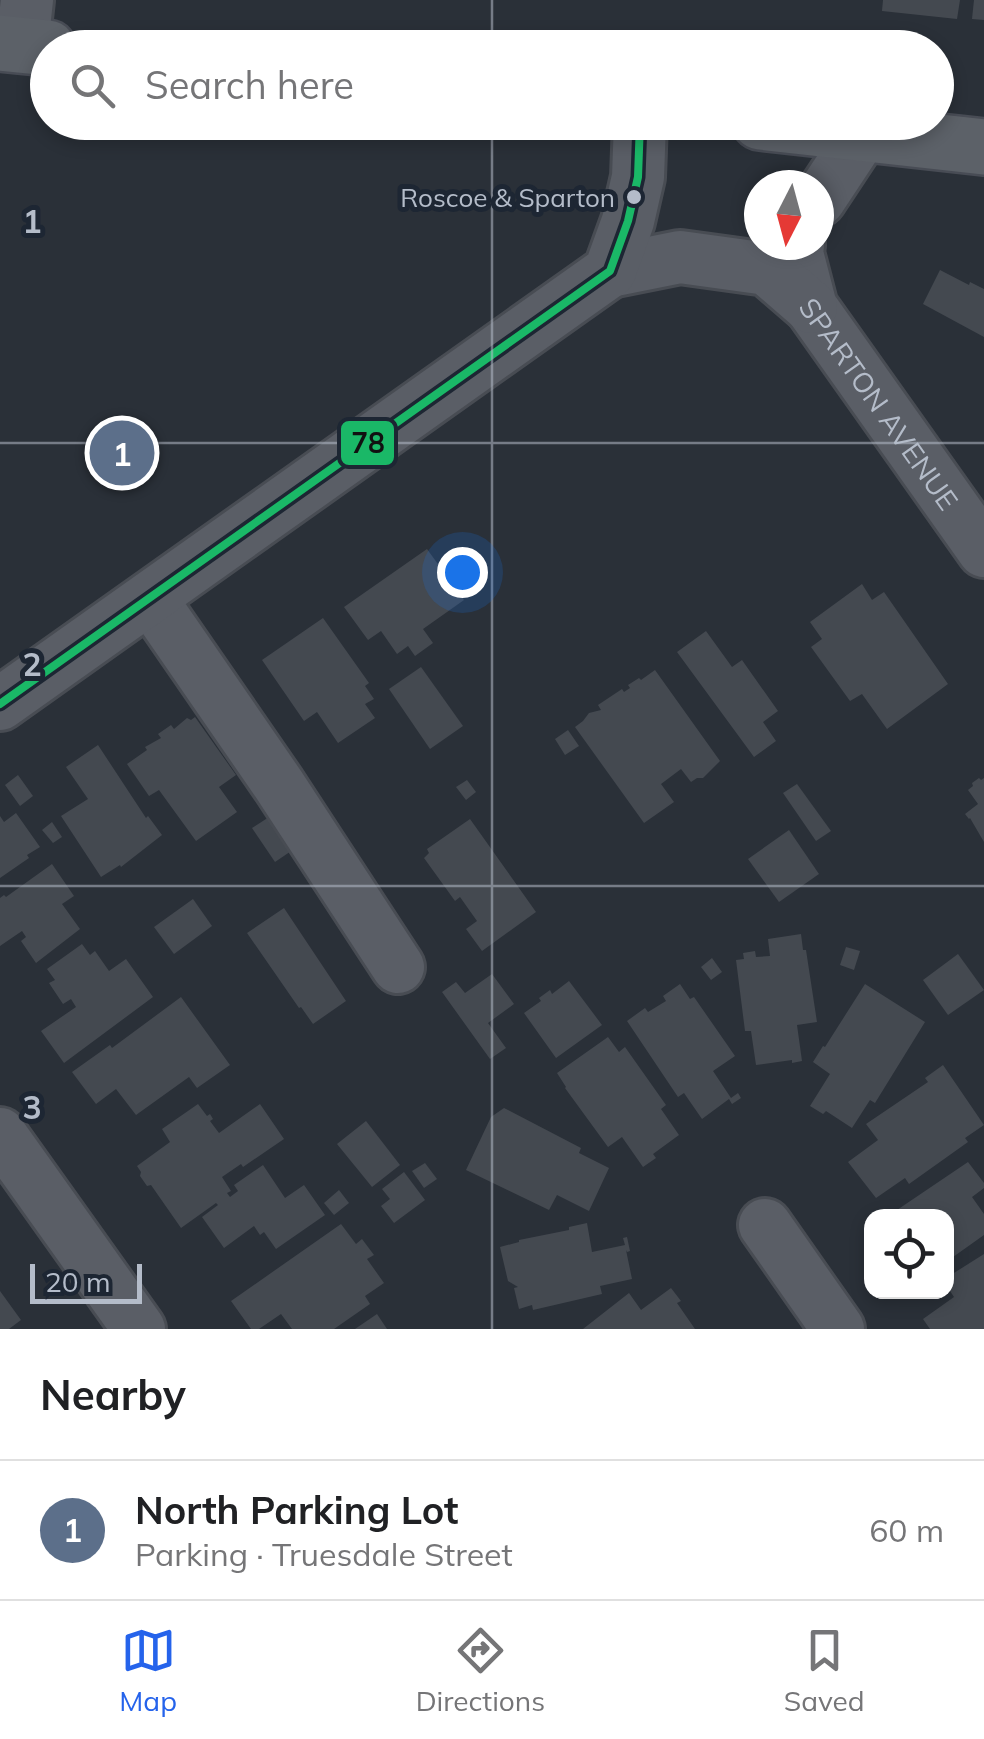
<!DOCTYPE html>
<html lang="en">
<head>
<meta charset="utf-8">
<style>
	:root { --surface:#fff; --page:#f6f6f6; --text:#202124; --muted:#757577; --line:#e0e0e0; --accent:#2563eb }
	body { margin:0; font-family:Mulish,sans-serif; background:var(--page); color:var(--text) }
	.controls { position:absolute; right:30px; bottom:30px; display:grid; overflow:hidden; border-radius:20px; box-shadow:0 5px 15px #0003 }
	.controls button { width:90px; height:90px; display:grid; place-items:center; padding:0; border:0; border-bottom:2px solid var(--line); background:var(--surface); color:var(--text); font:50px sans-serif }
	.compass { position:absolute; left:744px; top:170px; width:90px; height:90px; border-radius:50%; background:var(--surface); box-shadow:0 5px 15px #0003; rotate:186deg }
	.scale { position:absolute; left:30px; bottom:25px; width:112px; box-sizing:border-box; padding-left:10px; border:5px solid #b4bcc9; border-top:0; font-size:28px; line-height:35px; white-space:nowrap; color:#b4bcc9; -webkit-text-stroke:8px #1d2633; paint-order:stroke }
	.you { position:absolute; left:462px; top:572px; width:35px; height:35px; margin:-25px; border:8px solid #fff; border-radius:50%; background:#1a73e8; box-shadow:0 0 0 15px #1a73e833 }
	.badge { display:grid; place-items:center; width:65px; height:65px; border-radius:50%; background:var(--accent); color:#fff; font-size:32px; font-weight:700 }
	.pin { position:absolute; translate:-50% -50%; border:5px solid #fff; box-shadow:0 2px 10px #0006 }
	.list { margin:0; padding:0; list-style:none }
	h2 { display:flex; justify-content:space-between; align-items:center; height:130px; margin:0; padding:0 40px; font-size:42px }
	h2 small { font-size:32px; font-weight:400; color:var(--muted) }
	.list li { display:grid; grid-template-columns:65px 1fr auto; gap:30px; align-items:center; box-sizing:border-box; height:140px; padding:0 40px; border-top:2px solid var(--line) }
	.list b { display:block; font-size:38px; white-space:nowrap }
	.list p { margin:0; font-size:32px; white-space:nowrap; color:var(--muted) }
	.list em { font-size:32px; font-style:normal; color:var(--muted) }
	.icon { flex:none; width:55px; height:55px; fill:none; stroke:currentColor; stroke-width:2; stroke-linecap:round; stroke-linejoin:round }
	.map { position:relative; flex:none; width:984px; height:1329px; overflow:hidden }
	.search { position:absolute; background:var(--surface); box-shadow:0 5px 15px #0003; left:30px; right:30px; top:30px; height:110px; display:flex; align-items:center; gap:25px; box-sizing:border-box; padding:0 35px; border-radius:55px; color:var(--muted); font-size:38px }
	.sheet { height:270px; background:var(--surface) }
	nav { display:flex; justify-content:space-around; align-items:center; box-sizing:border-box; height:140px; border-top:2px solid var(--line); background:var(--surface); font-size:28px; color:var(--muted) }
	nav a { display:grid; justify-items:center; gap:5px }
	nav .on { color:var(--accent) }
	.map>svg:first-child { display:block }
	.building { fill:#444950 }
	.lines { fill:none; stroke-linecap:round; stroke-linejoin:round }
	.minor-casing { stroke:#484c53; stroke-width:58 }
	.major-casing { stroke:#484c55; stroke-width:60 }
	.minor { stroke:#5a5e66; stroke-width:52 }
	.major { stroke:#5c6168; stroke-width:55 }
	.bus-1-casing { stroke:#1d2633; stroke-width:15 }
	.bus-1 { stroke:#1ab867; stroke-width:8 }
	.grid { fill:none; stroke:#b4bcc9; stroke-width:2.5; stroke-opacity:0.55 }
	.bus-dot { fill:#b4bcc9; stroke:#1d2633; stroke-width:4 }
	.labels { text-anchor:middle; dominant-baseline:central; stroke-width:10; stroke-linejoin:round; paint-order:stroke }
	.bus-label { font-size:26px; fill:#b4bcc9; stroke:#1d2633; text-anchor:end }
	.street-label { font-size:28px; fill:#b4bcc9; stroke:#1d2633 }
	.grid-label { font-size:32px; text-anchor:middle; font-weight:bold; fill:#b4bcc9; stroke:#1d2633; stroke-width:10; stroke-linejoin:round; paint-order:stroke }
	.line-badge { stroke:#1d2633; stroke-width:4 }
	.pale-badge-label { font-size:28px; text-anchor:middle; font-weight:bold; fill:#111 }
</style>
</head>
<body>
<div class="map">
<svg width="984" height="1329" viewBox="0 0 984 1329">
	<rect width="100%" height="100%" fill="#2a3038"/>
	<!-- building -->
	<g class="building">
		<polygon points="883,0 960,0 957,19 882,11"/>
		<polygon points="974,0 984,0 984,20 972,19"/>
		<polygon points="940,270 969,285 970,282 984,289 984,337 923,304"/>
		<polygon points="427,549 464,600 423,629 433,643 415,656 408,646 397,654 381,631 368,640 344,607"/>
		<polygon points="862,584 872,600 884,592 948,684 887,729 862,694 850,701 811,647 822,639 810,622"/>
		<polygon points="323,618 369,683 365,686 374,699 365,704 375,718 338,743 317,712 304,721 262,660"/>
		<polygon points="706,631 732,667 742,660 778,711 763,722 776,741 754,757 677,652"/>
		<polygon points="421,667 463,726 430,749 389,689"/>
		<polygon points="655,670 720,761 703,778 697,778 691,782 681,769 661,784 674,802 644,823 575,727 583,721 589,713 601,710 598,705 622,689 624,692 630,688 628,685 639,678 641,680"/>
		<polygon points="195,717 236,775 219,787 237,812 196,841 159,790 149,796 127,764 147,750 145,747 161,738 158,734 171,725 174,729 187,718 191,720"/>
		<polygon points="568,730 579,746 565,755 555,739"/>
		<polygon points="98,745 146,818 148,816 162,835 121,867 120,865 101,877 61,816 88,799 66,767"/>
		<polygon points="18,775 33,796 20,806 5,785"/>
		<polygon points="979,778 981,780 984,778 984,842 970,818 969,819 965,814 978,804 968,790 973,786 972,783"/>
		<polygon points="467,780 476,792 466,800 456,787"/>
		<polygon points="797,784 831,831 816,841 783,793"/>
		<polygon points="283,808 306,841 275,862 252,828"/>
		<polygon points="16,813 40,847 27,855 29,858 0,878 0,816 4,822"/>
		<polygon points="470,819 536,912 482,951 466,929 477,921 460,897 455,901 424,858 429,853 427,849"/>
		<polygon points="52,822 62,837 53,843 42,830"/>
		<polygon points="789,830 819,874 779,902 748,859"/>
		<polygon points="52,864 74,896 62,904 80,929 36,963 21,941 26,937 22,931 0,946 0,898 4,895 6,897"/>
		<polygon points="193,899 212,926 174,954 154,927"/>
		<polygon points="284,908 346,1001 313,1024 301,1007 299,1008 247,933"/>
		<polygon points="801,934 803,950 806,950 817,1022 797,1025 802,1061 792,1063 792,1060 756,1065 751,1031 745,1031 736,960 744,959 743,953 755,951 756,957 770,956 768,939"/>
		<polygon points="82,944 90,955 95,951 109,971 126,959 153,997 64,1063 41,1031 76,1007 71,999 63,1004 49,983 55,980 47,969"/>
		<polygon points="846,947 860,951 854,970 840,965"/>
		<polygon points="958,954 984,990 948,1015 923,980"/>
		<polygon points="712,958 722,972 711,980 701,967"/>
		<polygon points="492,974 514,1004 488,1023 506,1048 490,1059 442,992 456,982 465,993"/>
		<polygon points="569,981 602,1025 556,1058 524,1013 541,1001 539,998 550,990 552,994"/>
		<polygon points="680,984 690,999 694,997 735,1056 713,1071 731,1098 738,1093 741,1098 732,1104 729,1099 702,1119 684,1093 678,1097 627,1021 645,1008 648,1012 666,1001 663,996"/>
		<polygon points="865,984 925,1022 875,1103 870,1100 852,1128 826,1111 823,1114 810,1106 830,1074 813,1062 823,1046 825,1047"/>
		<polygon points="181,997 230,1065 197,1088 189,1077 136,1115 116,1089 96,1104 72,1072 110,1045 112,1048"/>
		<polygon points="608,1037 619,1052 625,1047 666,1105 661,1109 679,1135 653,1154 656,1158 643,1167 622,1137 608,1147 565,1088 566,1087 557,1073"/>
		<polygon points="943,1065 984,1125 965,1138 968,1142 909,1184 905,1178 876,1198 848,1162 878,1140 866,1124 928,1082 925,1078"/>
		<polygon points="198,1104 207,1116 210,1114 213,1119 210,1121 219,1133 260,1104 284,1139 243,1167 241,1164 222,1177 231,1191 227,1193 230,1197 238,1191 234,1185 263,1165 285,1198 304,1185 325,1215 276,1249 264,1232 260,1235 254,1226 224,1248 202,1217 218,1205 216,1203 181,1228 151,1185 147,1186 140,1176 141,1172 137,1166 170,1142 162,1129"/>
		<polygon points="504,1108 581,1148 579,1153 609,1168 589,1211 557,1195 549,1210 466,1170 491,1117"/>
		<polygon points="366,1121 400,1165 372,1187 337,1144"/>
		<polygon points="968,1162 984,1183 984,1188 972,1197 984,1214 984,1235 946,1262 946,1216 897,1216 894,1212"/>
		<polygon points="425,1163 437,1179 424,1188 412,1171"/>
		<polygon points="404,1172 425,1200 394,1223 381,1206 390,1199 382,1189"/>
		<polygon points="339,1190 349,1203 334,1215 324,1203"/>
		<polygon points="587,1223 592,1252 625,1245 623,1238 627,1237 630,1251 627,1252 626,1250 632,1279 600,1286 602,1294 533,1310 532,1305 519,1309 514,1288 518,1287 508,1281 500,1247 519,1242 519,1240 569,1230 569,1227"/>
		<polygon points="341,1224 356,1244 362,1239 374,1255 367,1259 384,1283 365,1296 370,1304 334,1329 292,1329 281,1314 259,1329 251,1329 231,1301"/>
		<polygon points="984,1254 984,1329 930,1329 923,1319 954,1297 946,1285 946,1278"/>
		<polygon points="671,1288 681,1301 677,1303 695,1329 583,1329 629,1293 641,1310"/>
		<polygon points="0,1291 21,1320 9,1329 0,1329"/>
		<polygon points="377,1314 387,1329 355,1329"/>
	</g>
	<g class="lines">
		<!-- minor casing -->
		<g class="minor-casing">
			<g id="minor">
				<polyline points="22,45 27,0"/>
				<polyline points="819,200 862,135"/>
				<path id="s1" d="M798,245L797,253L811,307L984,551"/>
				<polyline points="610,271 680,257 767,269 811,307"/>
				<polyline points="150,598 279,785 398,967"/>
				<polyline points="0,704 610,271 628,221 638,177 640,122"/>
				<polyline points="0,1134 139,1329"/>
				<polyline points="765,1225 838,1329"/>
			</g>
		</g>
		<!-- major casing -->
		<g class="major-casing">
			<g id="major">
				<polyline points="0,43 48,48"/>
				<polyline points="760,122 984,147"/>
			</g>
		</g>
		<!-- minor -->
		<use href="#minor" class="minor"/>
		<!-- major -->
		<use href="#major" class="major"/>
		<!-- bus-1 casing -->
		<g class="bus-1-casing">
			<polyline id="bus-1" points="0,704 610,271 628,221 638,177 640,122"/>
		</g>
		<!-- bus-1 -->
		<use href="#bus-1" class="bus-1"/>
	</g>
	<!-- grid -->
	<path class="grid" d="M492,0V48M492,122V1329M0,443H984M0,886H984"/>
	<!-- markers -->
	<circle class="bus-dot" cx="634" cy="197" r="9"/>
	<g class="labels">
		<!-- bus labels -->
		<g class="bus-label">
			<text x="615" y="197">Roscoe &amp; Sparton</text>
		</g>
		<!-- street labels -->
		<g class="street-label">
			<text stroke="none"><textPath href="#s1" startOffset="182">SPARTON AVENUE</textPath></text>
		</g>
	</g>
	<g class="grid-label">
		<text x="32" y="233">1</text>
		<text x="32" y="676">2</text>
		<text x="32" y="1119">3</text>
	</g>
	<rect class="line-badge" x="339" y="419" width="57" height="48" rx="10" fill="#1ab867"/>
	<g class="pale-badge-label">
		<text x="368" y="453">78</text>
	</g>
</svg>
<div class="controls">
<button><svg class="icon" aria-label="locate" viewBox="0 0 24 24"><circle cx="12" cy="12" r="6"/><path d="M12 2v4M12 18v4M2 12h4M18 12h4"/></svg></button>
</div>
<svg class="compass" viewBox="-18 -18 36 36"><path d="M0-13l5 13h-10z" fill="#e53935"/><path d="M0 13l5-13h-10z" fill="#757577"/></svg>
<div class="scale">20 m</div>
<div class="you"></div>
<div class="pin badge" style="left:122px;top:453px;background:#5c6f8a">1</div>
<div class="search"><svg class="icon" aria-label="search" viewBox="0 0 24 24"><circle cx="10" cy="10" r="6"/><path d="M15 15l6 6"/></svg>Search here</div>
</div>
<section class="sheet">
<h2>Nearby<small></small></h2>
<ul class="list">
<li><span class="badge" style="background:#5c6f8a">1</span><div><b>North Parking Lot</b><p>Parking · Truesdale Street</p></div><em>60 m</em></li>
</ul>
</section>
<nav>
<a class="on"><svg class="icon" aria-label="map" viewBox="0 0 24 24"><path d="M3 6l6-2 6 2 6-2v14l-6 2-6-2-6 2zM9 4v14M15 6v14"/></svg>Map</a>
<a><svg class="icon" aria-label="directions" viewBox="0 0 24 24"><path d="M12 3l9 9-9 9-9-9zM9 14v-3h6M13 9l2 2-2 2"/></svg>Directions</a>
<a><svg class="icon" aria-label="saved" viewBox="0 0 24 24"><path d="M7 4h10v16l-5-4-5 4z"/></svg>Saved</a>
</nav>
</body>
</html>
